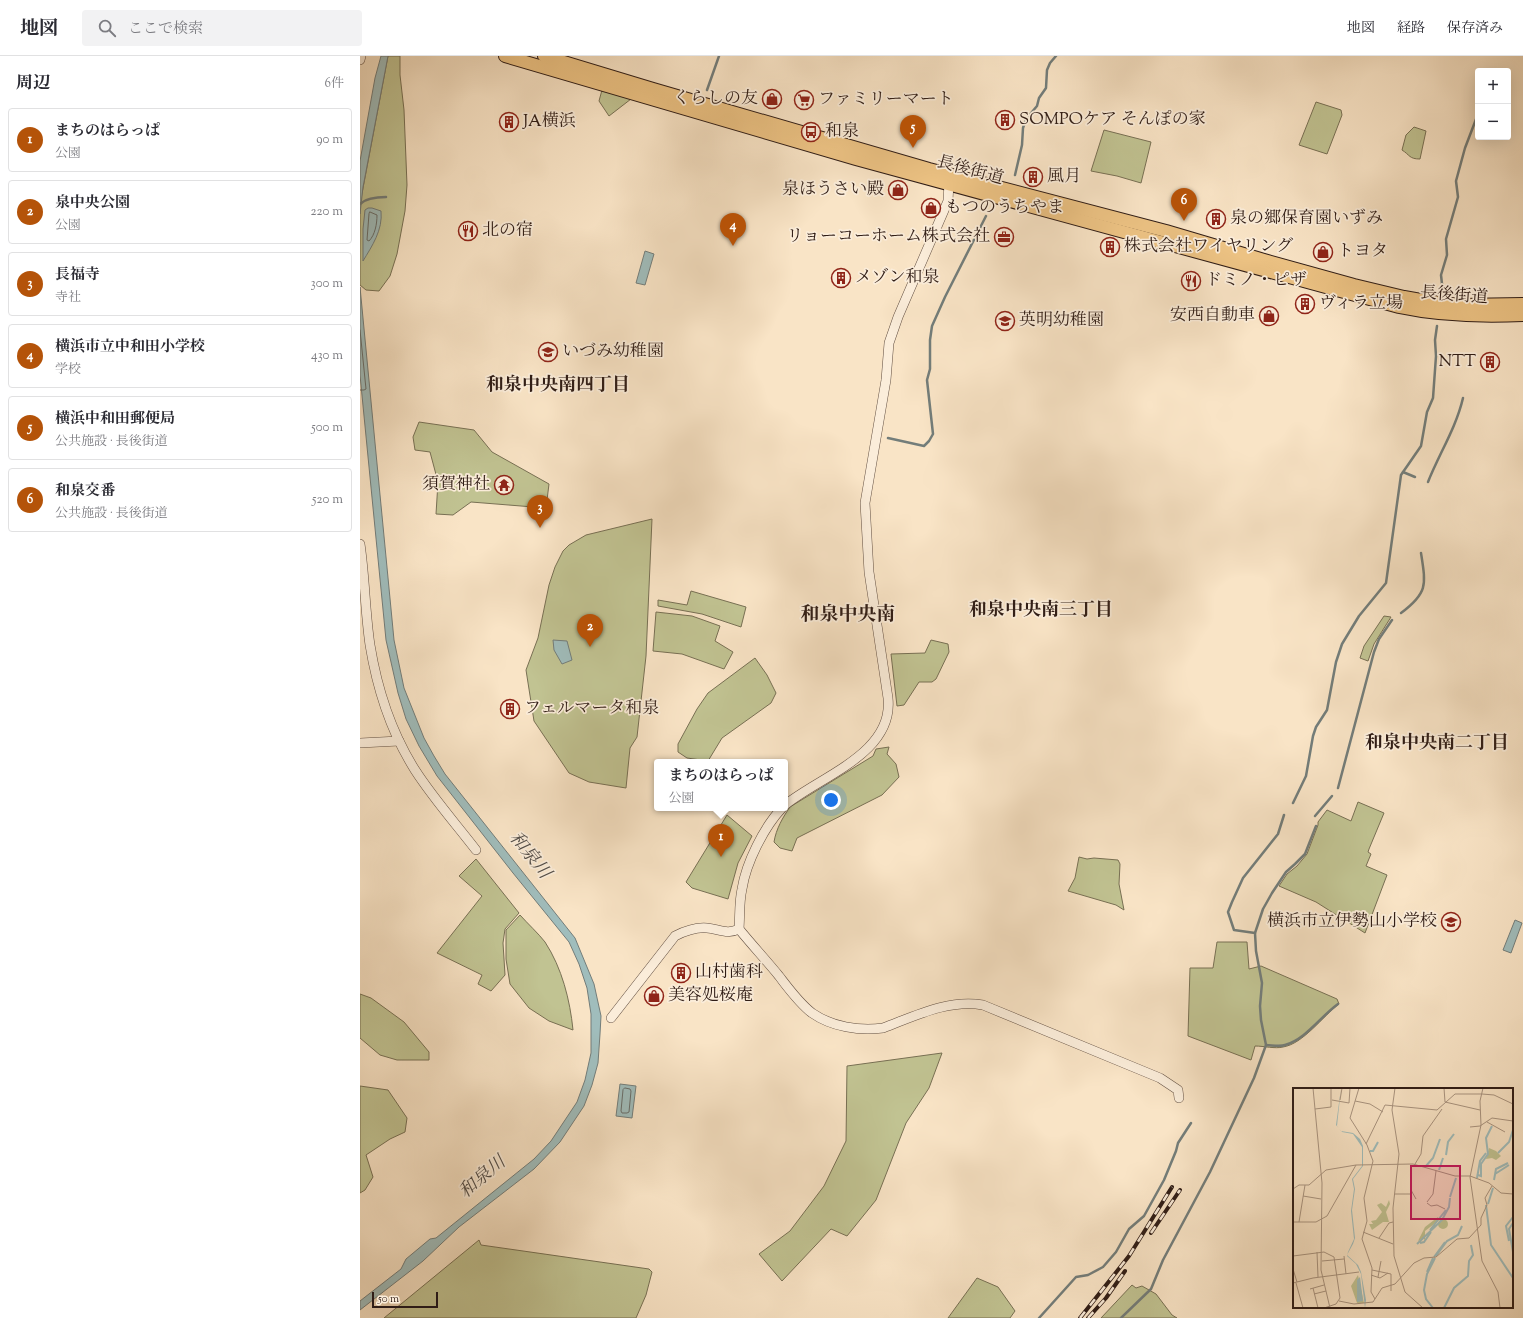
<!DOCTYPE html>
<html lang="ja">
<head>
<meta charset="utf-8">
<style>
	:root { --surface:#fff; --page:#f2f2f3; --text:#2b2b33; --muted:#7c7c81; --line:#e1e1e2; --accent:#b45309 }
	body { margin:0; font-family:"Sorts Mill Goudy","Noto Serif JP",serif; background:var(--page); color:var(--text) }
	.controls { position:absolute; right:12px; top:12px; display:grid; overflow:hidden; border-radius:4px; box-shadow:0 4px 16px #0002 }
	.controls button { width:36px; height:36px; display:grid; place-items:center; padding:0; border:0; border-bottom:1px solid var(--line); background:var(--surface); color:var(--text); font:20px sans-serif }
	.scale { position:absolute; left:12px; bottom:10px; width:66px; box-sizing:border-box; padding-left:4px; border:2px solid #301d16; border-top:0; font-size:11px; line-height:14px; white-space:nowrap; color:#301d16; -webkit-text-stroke:3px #fbedda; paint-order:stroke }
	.you { position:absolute; left:471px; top:744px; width:14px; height:14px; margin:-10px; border:3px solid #fff; border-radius:50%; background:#1a73e8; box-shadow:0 0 0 6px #1a73e833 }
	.badge { display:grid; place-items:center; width:26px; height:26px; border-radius:50%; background:var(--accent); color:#fff; font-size:13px; font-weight:700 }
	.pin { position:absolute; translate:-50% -33px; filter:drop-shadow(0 1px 2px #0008) }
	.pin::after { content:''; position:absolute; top:21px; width:14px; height:12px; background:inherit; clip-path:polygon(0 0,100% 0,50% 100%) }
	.popup { position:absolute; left:294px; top:703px; width:134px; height:52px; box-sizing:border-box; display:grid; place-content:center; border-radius:4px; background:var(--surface); filter:drop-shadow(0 1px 3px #0005); font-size:13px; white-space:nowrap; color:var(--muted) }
	.popup b { font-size:15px; color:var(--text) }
	.popup::after { content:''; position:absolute; left:50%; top:100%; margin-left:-8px; border:8px solid transparent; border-top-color:var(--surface) }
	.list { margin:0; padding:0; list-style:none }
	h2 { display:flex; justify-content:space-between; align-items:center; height:52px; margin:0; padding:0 16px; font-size:17px }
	h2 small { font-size:13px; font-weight:400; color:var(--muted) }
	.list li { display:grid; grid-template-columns:26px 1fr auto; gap:12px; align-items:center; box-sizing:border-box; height:64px; margin:0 8px 8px; padding:0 8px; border:1px solid var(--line); border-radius:4px }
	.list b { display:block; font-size:15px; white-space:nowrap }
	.list p { margin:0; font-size:13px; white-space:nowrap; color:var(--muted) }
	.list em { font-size:13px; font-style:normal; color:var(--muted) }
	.icon { flex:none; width:22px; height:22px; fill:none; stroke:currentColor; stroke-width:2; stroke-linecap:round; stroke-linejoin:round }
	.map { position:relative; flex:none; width:1163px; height:1262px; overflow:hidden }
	header { display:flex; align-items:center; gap:24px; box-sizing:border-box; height:56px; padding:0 20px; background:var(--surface); border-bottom:1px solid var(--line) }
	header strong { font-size:19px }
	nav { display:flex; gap:22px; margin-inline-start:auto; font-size:14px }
	.search { width:280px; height:36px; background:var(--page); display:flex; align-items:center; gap:10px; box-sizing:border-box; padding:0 14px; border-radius:4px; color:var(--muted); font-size:15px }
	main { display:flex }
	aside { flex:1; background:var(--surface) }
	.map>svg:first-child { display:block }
	.green { fill:#c1c392; stroke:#787054 }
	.water { fill:#a0bdbc; stroke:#737d7a }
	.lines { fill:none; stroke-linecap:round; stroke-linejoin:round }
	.shore { stroke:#686d69; stroke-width:1 }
	.stream { stroke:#737d7a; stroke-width:2.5 }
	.minor-casing { stroke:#624f42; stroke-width:10 }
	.major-casing { stroke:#301d16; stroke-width:14 }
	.minor { stroke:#fbedda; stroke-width:9 }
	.major { stroke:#ecc283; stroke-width:12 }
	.rail-casing { stroke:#301d16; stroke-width:4 }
	.rail { stroke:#fbedda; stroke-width:2.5; stroke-dasharray:8; stroke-linecap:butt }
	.labels { text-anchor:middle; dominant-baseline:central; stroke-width:3.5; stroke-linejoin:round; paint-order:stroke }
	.poi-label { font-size:17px; fill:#301d16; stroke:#fbedda; text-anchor:start }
	.street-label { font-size:17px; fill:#301d16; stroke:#fbedda }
	.neighbourhood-label { font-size:18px; font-weight:bold; fill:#301d16; stroke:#fbedda }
	.water-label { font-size:18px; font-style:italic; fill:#524d48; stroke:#fbedda }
	.quarter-label { font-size:19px; font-weight:bold; fill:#301d16; stroke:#fbedda }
	.inset-river { fill:none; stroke:#a0bdbc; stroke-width:2 }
	.inset-road { fill:none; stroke:#a99480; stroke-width:1 }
	.view { fill:#c2185b; fill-opacity:0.15; stroke:#c2185b; stroke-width:2 }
	.inset-edge { fill:none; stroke:#301d16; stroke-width:2 }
</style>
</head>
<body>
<header>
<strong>地図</strong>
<div class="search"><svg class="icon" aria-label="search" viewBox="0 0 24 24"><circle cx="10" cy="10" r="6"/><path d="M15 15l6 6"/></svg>ここで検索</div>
<nav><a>地図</a><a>経路</a><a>保存済み</a></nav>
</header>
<main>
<aside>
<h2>周辺<small>6件</small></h2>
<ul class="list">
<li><span class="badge">1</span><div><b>まちのはらっぱ</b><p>公園</p></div><em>90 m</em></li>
<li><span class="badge">2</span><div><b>泉中央公園</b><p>公園</p></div><em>220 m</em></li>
<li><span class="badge">3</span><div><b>長福寺</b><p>寺社</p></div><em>300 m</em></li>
<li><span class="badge">4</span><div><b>横浜市立中和田小学校</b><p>学校</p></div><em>430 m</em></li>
<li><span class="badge">5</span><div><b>横浜中和田郵便局</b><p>公共施設 · 長後街道</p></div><em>500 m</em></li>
<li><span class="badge">6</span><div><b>和泉交番</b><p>公共施設 · 長後街道</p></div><em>520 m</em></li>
</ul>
</aside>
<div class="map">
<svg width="1163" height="1262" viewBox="0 0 1163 1262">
	<rect width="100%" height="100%" fill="#f9e4c6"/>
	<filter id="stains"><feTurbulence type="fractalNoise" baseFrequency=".005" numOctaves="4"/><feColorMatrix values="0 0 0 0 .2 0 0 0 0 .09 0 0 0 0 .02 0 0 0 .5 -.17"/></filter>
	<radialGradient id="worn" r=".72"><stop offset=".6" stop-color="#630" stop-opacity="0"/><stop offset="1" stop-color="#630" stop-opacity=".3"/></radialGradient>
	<!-- green -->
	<g class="green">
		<polygon points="28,0 40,0 40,19 44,54 47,129 45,155 37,198 30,220 19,235 6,234 0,229 0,148"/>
		<polygon points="242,34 271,43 249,60 239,45"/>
		<polygon points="956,46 981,54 982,59 967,98 939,89"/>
		<path d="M1054,71L1066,75L1060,103C1049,103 1050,99 1042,94L1046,79Z"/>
		<polygon points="744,74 791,86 781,127 757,120 731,115"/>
		<polygon points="59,366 114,374 132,396 189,428 186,452 111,446 93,459 76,458 78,426 70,396 55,394 53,381"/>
		<polygon points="292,463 286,600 277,681 270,692 266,732 229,726 209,717 174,665 166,614 178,582 189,529 195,511 203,495 209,489 226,479"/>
		<polygon points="331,535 386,551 381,571 342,558 298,550 298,544 327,549"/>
		<polygon points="296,556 332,560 360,570 355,585 373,596 364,613 322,598 293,595"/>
		<polygon points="1024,560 1031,561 1014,588 1008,605 1000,602 1004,590"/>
		<polygon points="571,584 588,588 589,596 576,623 572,626 559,626 544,649 537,650 531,598 565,597"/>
		<polygon points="395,602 407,619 416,637 411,647 362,682 348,705 327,702 318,696 318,688 337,653 348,637"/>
		<path d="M529,691L527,698L536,708L539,721L522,739L437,782L432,795L420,792L414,786C416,773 423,761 430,751L513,700L516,693Z"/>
		<polygon points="998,746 1024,757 1009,793 1008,796 1011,798 1006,810 1027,819 1005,877 956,846 919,830 927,818 937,810 947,798 958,769 958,766 967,754 991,765"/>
		<polygon points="367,759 392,780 378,807 368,843 332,832 326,826"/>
		<polygon points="719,801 727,803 734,802 758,804 760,808 759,828 764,854 756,849 708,835 715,822"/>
		<polygon points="116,803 159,857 145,873 143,887 145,919 131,935 118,928 122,919 77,897 122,840 99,820"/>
		<path d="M160,859C168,868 178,877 185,886C202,912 210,944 213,974L189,965L169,952L150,928L146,903V874Z"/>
		<path d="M857,886H887L889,913L901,910L977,943L979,948C963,960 943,988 923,991C915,993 904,990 895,990L891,1004L828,980L830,912H853Z"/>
		<polygon points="0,938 11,942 44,966 69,996 69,1004 37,1004 20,999 0,982"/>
		<polygon points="582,997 569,1032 546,1067 516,1144 487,1180 471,1173 422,1225 399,1198 430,1175 464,1130 486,1085 487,1010"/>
		<polygon points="0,1030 28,1034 47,1062 45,1076 30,1083 6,1099 13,1121 5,1134 0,1137"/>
		<polygon points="119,1184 121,1189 289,1213 292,1216 286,1239 276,1262 24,1262"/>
		<polygon points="617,1222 638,1231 655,1255 650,1262 588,1262"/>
		<polygon points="772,1229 776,1232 782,1230 796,1238 812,1259 817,1262 741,1262"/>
	</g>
	<!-- water -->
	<g class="water">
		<polygon points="21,0 28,0 3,131 0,158 0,105 15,22"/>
		<path d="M8,152H12L21,155C23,174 12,190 3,205V173L5,154Z"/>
		<polygon points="285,195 294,198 285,229 276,227"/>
		<polygon points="0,231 34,584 44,632 64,682 74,700 85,718 215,882 234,928 241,960 240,978 238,1007 232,1029 224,1050 200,1086 174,1113 99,1171 63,1205 0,1254 0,1245 41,1213 46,1203 70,1183 76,1182 174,1103 191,1085 217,1046 225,1024 231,997 231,958 227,932 219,908 209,886 153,817 77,720 59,690 46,663 38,637 26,584 0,319"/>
		<polygon points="193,584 207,585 212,604 202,608 194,594"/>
		<polygon points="1155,864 1162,867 1151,897 1143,894"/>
		<polygon points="260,1028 276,1030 272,1062 256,1060"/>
	</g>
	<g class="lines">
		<!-- shore -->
		<g class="shore">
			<path d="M10,156L17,159C17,168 15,179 9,185L7,184L9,158Z"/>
			<polyline points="0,274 6,333 4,334 0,334"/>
			<polygon points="265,1032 270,1033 271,1035 269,1056 267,1057 262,1057 261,1055 263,1034"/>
		</g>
		<!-- stream -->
		<g class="stream">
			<polyline points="347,34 359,0"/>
			<polyline points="655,119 662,89 663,72 666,63 677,50 679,42 686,32 687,14 690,7 696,0"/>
			<path d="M0,148C6,142 17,141 26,141"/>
			<polyline points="1083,237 1081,219 1087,199 1086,183 1098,141 1096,125 1105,92 1118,58"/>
			<polyline points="528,382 564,390 569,385 573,378 567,324 570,313 570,284 572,270 585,241 626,160"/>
			<polyline points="1043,416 1055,421"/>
			<path d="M1068,426C1079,398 1096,372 1103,342"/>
			<path d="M1041,557C1068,537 1066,529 1061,497"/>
			<polyline points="978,732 1014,596 1019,583 1032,564"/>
			<polyline points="933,747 946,720 953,680 956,671 967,654 976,606 982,588 999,560 1026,527 1041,419 1061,390 1067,356 1073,342 1076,300 1075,284 1077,270"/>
			<polyline points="955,760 972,740"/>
			<polyline points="895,877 903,853 912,837 926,816 935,808 945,798 956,770"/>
			<path d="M906,989C911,989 920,991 925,989C946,983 960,961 978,948"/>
			<polyline points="679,1262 716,1221 728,1219 743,1211 756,1196 769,1173 784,1160 804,1124 816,1095 818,1087 831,1067"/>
			<polyline points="761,1262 791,1233 803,1204 850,1116 894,1022 906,989 901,964 900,950 902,927 896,895 895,877 874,874 868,856 872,846 883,822 918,778 924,759"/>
		</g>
		<!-- minor casing -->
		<g class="minor-casing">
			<g id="minor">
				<polyline points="0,4 1,0"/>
				<path d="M0,488C5,522 5,555 10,589C17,632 31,676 55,714C73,742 96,768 116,794"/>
				<polyline points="0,687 39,685"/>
				<path d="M425,749C461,720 534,697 528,642L509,516L505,447L526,324L529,287L538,261L588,145L589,127"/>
				<path d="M422,752C404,771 386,807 382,833C379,846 380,860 379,873C392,889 406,904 419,920C429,933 439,947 452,957C472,971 499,975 523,972C555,960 588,943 623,949L800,1022L818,1034L819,1042"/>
				<path d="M251,962L315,880C325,875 336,871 347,872C359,873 367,879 379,873"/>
			</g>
		</g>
		<!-- major casing -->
		<g class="major-casing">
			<g id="major">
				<path d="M145,0L496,103L1039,251C1081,260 1120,261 1163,259"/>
				<polyline points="184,0 293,33 569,113 806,175 904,204 994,229 1044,241 1072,246 1100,249 1163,248"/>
			</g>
		</g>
		<!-- minor -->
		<use href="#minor" class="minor"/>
		<!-- major -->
		<use href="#major" class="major"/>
		<!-- rail casing -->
		<g class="rail-casing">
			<g id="rail">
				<polyline points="791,1177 820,1134"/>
				<polyline points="720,1262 769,1200 812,1131"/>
				<polyline points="728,1262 746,1242 765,1215"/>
			</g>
		</g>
		<!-- rail -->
		<use href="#rail" class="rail"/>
	</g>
	<!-- icons -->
	<defs>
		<g id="shop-ring" transform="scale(1)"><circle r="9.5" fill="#fbedda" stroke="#8f2418" stroke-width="1.5"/><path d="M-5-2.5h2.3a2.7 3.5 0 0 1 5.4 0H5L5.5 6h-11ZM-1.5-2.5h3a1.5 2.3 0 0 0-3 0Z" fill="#8f2418"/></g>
		<g id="supermarket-ring" transform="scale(1)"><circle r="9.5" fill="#fbedda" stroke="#8f2418" stroke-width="1.5"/><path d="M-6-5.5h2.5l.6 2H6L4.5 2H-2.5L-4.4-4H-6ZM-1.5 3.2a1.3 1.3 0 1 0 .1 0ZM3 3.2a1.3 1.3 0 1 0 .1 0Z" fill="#8f2418"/></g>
		<g id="building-ring" transform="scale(1)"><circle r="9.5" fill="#fbedda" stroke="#8f2418" stroke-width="1.5"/><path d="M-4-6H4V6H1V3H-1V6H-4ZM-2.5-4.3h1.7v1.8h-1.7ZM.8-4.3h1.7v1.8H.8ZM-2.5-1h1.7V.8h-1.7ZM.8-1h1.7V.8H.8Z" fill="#8f2418"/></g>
		<g id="bus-ring" transform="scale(1)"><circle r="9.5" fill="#fbedda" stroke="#8f2418" stroke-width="1.5"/><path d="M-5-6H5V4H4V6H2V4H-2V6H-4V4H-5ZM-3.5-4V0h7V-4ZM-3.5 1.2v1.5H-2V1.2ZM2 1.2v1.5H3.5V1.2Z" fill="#8f2418"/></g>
		<g id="restaurant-ring" transform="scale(1)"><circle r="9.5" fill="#fbedda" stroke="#8f2418" stroke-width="1.5"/><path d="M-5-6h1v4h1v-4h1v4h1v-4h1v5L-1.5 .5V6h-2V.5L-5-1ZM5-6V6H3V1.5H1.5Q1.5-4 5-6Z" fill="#8f2418"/></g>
		<g id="office-ring" transform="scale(1)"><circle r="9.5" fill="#fbedda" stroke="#8f2418" stroke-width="1.5"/><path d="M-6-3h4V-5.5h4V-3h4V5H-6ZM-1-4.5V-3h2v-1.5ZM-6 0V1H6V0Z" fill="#8f2418"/></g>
		<g id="school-ring" transform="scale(1)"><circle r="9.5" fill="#fbedda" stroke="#8f2418" stroke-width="1.5"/><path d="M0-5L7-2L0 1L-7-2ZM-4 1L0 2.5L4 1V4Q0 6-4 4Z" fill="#8f2418"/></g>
		<g id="temple-ring" transform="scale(1)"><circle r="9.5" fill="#fbedda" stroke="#8f2418" stroke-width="1.5"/><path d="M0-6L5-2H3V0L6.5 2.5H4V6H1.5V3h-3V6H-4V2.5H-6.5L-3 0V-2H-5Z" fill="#8f2418"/></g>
	</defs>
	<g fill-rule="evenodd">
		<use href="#shop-ring" x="412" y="43"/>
		<use href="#supermarket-ring" x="444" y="44"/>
		<use href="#building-ring" x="645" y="64"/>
		<use href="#building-ring" x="149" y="66"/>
		<use href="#bus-ring" x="451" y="76"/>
		<use href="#building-ring" x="673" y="121"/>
		<use href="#shop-ring" x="538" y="134"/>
		<use href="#shop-ring" x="571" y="152"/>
		<use href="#building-ring" x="856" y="163"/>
		<use href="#restaurant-ring" x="108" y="175"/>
		<use href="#office-ring" x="644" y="181"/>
		<use href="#building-ring" x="750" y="191"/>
		<use href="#shop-ring" x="963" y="196"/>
		<use href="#building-ring" x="481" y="222"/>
		<use href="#restaurant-ring" x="831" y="225"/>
		<use href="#building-ring" x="945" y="248"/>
		<use href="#shop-ring" x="909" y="260"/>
		<use href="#school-ring" x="645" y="265"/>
		<use href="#school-ring" x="188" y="296"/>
		<use href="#building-ring" x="1130" y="306"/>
		<use href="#temple-ring" x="144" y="429"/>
		<use href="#building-ring" x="150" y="653"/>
		<use href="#school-ring" x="1091" y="866"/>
		<use href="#building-ring" x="321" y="917"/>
		<use href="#shop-ring" x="294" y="940"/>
	</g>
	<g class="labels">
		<!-- poi labels -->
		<g class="poi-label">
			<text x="398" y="43" text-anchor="end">くらしの友</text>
			<text x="458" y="44">ファミリーマート</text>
			<text x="659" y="64">SOMPOケア そんぽの家</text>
			<text x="163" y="66">JA横浜</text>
			<text x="465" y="76">和泉</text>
			<text x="687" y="121">風月</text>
			<text x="524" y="134" text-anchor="end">泉ほうさい殿</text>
			<text x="585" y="152">もつのうちやま</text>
			<text x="870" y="163">泉の郷保育園いずみ</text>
			<text x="122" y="175">北の宿</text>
			<text x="630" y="181" text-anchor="end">リョーコーホーム株式会社</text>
			<text x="764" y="191">株式会社ワイヤリング</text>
			<text x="977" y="196">トヨタ</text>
			<text x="495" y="222">メゾン和泉</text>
			<text x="845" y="225">ドミノ・ピザ</text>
			<text x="959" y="248">ヴィラ立場</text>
			<text x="895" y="260" text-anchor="end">安西自動車</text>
			<text x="659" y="265">英明幼稚園</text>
			<text x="202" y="296">いづみ幼稚園</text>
			<text x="1116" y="306" text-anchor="end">NTT</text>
			<text x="130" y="429" text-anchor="end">須賀神社</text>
			<text x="164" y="653">フェルマータ和泉</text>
			<text x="1077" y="866" text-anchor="end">横浜市立伊勢山小学校</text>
			<text x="335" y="917">山村歯科</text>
			<text x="308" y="940">美容処桜庵</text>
		</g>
		<!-- street labels -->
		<g class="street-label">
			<text transform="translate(610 115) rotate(15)">長後街道</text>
			<text transform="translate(1094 240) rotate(4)">長後街道</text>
		</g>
		<!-- neighbourhood labels -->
		<g class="neighbourhood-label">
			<text x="198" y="330">和泉中央南四丁目</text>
			<text x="681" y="555">和泉中央南三丁目</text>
			<text x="1077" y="688">和泉中央南二丁目</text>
		</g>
		<!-- water labels -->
		<g class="water-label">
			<text transform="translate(169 800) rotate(51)">和泉川</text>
			<text transform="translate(123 1122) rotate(-40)">和泉川</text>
		</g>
		<!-- quarter labels -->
		<g class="quarter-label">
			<text x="488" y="559">和泉中央南</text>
		</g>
	</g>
	<!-- overview -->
	<g transform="translate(933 1032)">
		<rect width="220" height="220" fill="#f9e4c6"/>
		<path d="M196,60L203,63L208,68L203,72L199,70L193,71ZM96,112L97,116L93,124L96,134H90L79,142L76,136H80L78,133L83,132L89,124L84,117L88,115L93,119ZM145,129V133L132,143V152L130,150L125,153L132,139ZM145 136a5 5 0 1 1 10 0a5 5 0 1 1-10 0ZM65,187L71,215H64L58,198Z" fill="#c1c392"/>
		<path d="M48,0L44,38L48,43L60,45L67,51L70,58V78L60,91L62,101L59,122L62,150L60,156L54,167L65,177L68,184L73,212L72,220L68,186L63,176L54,168L55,164L61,151L58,123L61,101L59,91L69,78V59L60,46L49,44L43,37ZM67,189L70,213L64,214V192Z" fill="#a0bdbc"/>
		<path class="inset-river" d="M77,63H80L85,54M205,65L216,54L220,42M153,67L155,54L161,46M133,78L140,70L147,51M146,82L150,70M202,86L216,77M185,87L188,88V76L195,66L193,50L199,38M184,90L187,73L193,65M201,92L203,81L215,75M157,109L163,90M195,116L200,100M193,117L198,157L220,190M220,135L216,141L220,164M137,142L153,122M216,153L213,138L220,129M127,155L131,154L138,144M124,156L149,132L156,119L157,110M143,168L154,153L165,147L169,138M141,169L152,154M134,184L140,170M140,220L133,211L131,202L134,186L142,170M151,220L161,200L175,188L176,173L180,167L178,157"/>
		<path class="inset-road" d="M20,0L29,95L28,182L37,220M66,0L57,30L74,57L80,73L71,110L74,133L69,151L79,180L78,204L82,211M102,0L99,22L106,66L100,120L101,168L112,204L130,220M151,0L152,14L187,22M190,0L187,13L188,37L177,89L189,173L205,204L207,220M189,6L201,7L220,16M39,12L56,15L57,0M47,12L49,0M62,13L77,16L90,24M22,21L38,19V0M194,34L212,44M177,39L187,38L199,30L220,33M73,56L92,17L144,22L162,6H189M122,76L128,66L130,48L149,21M63,77L120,76L162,88H177L196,95L208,105L220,106M118,77V102L123,111M0,101L6,97H16L33,82L63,77M102,106H119M10,108L28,111M134,114L140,106L143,83M134,115L138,118L144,117L152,121M0,134H23L34,128L63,77M6,134L12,97M70,144L100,156M86,150L96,135L100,134M24,164L25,189M0,168L31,164L41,169L47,210L43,216L31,220M51,168L53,186M29,173L51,171M0,181L4,194M79,182L98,186V203M78,187L87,190L95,185M85,189L88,173M0,195L20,190L66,184M3,195L10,220M20,200L25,220M17,201L31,197M21,206L33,203M46,213L61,216L80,214L89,200L102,196L121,175L131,170L143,169L164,151L176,150L188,137V130L194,117L192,110L199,98"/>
		<path class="view" d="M118,78H167V131H118Z"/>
		<rect width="220" height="220" class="inset-edge"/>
	</g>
	<rect width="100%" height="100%" filter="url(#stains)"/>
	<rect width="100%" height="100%" fill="url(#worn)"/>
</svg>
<div class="controls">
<button>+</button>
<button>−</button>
</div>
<div class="scale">50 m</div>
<div class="you"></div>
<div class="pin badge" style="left:361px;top:801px">1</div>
<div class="popup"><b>まちのはらっぱ</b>公園</div>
<div class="pin badge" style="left:230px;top:591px">2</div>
<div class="pin badge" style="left:180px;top:472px">3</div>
<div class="pin badge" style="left:373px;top:190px">4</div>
<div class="pin badge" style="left:553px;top:92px">5</div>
<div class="pin badge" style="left:824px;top:165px">6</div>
</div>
</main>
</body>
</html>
